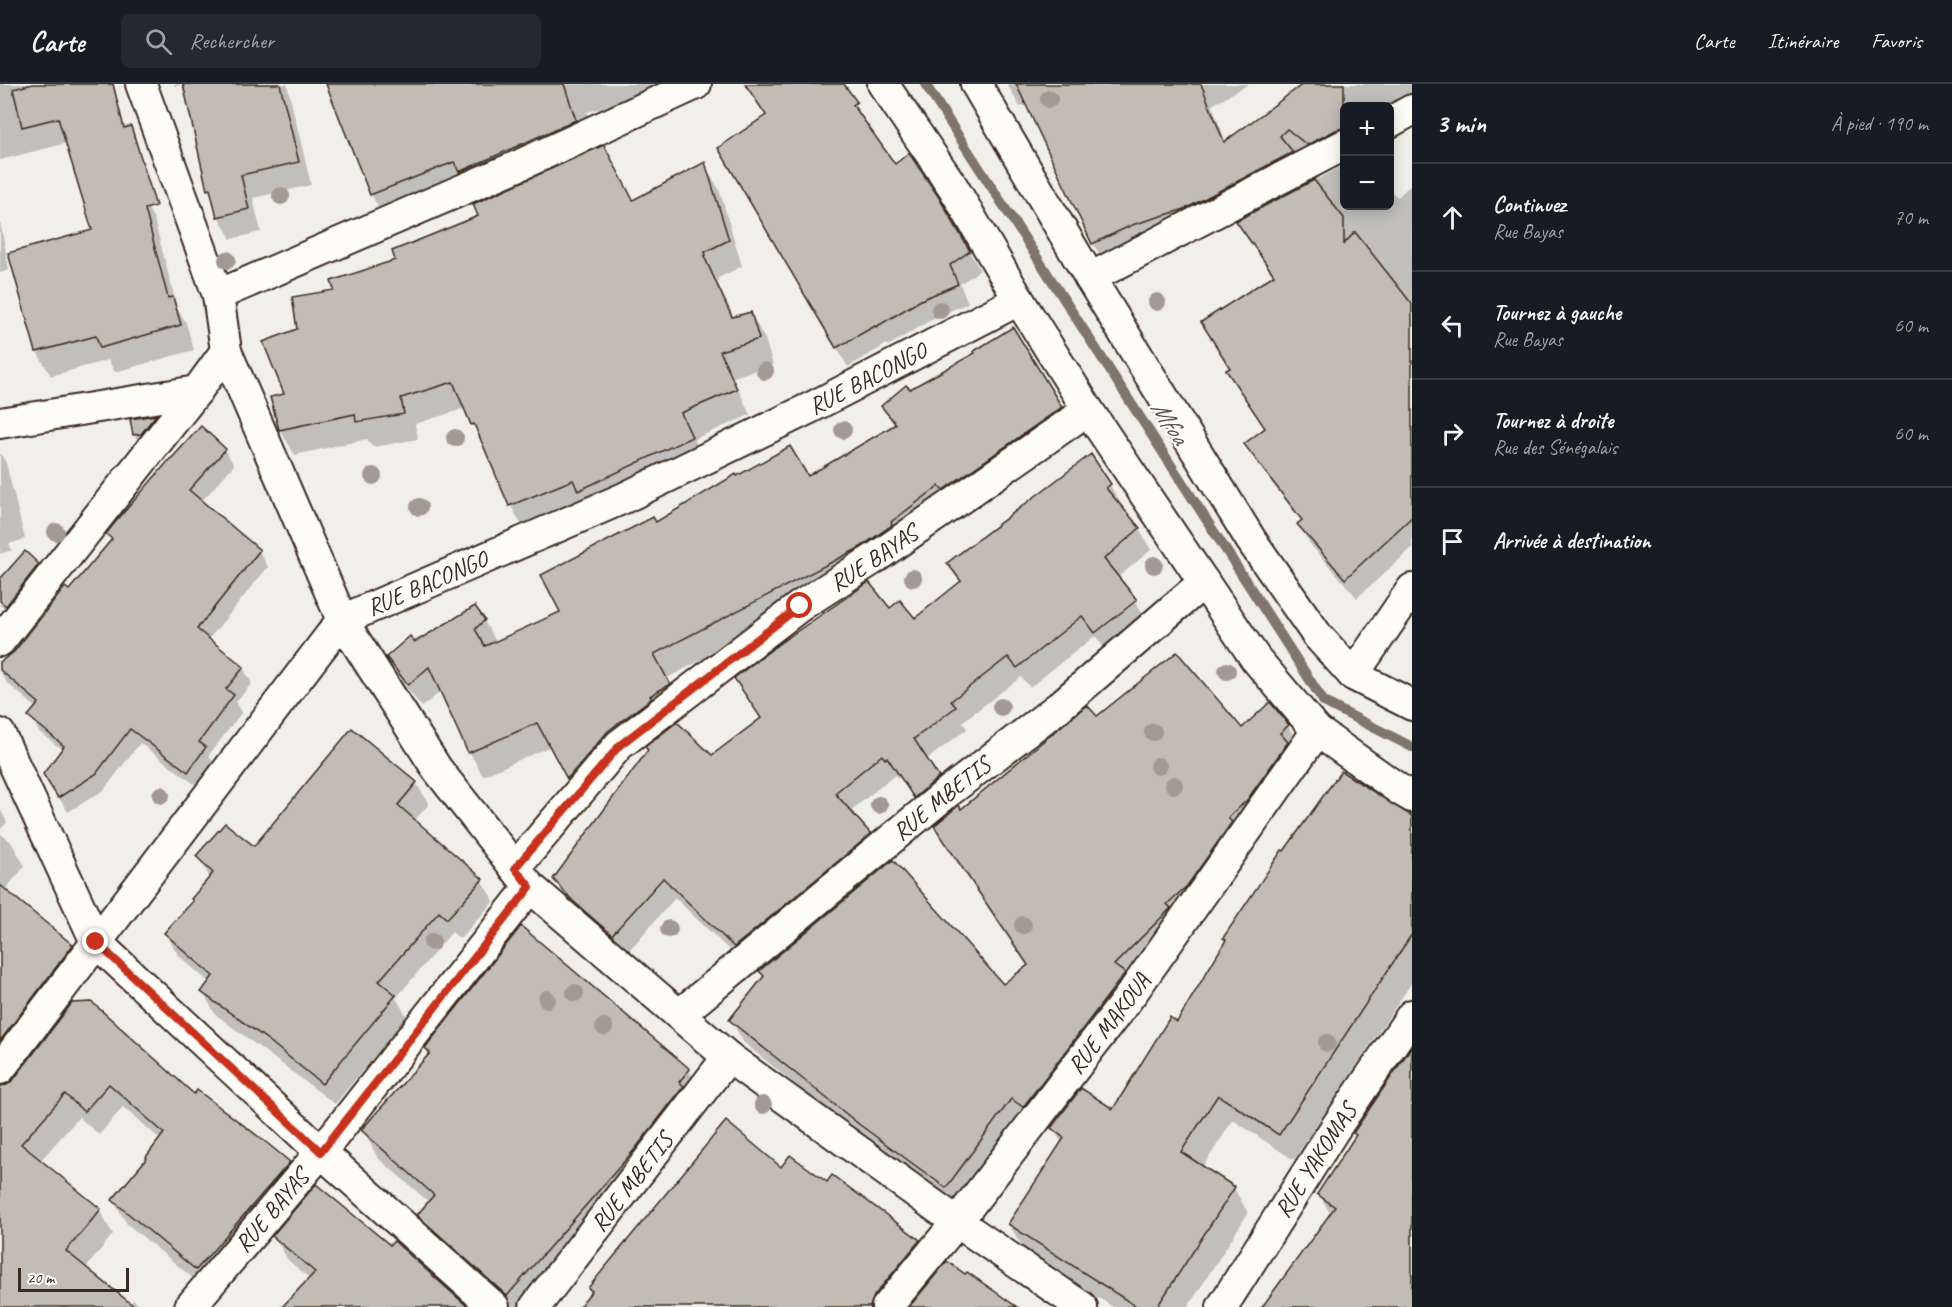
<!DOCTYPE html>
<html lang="fr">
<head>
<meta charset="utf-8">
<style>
	:root { --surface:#171b24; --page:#242831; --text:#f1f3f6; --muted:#9ea1a6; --line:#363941 }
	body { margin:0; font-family:Caveat,sans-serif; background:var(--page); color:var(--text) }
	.controls { position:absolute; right:18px; top:18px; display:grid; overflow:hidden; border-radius:9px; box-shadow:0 3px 15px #0003 }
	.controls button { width:54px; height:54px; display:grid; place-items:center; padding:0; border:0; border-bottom:2px solid var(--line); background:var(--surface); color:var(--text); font:30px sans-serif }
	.scale { position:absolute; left:18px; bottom:15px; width:111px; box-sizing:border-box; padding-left:6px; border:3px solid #3b2a1e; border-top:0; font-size:16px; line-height:21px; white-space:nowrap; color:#3b2a1e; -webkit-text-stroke:4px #fdfcf7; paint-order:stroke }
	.stop { position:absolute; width:18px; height:18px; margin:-14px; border:4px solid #c8321e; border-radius:50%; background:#fff }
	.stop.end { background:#c8321e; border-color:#fff; box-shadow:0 2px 6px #0008 }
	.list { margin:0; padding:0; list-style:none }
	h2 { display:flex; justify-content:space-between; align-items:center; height:78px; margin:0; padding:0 24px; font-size:26px }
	h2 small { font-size:20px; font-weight:400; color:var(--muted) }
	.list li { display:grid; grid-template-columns:39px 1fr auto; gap:18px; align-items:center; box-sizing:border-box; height:108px; padding:0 24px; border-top:2px solid var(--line) }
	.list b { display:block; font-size:22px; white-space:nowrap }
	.list p { margin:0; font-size:20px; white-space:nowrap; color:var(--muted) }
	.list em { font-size:20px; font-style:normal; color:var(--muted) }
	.icon { flex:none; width:33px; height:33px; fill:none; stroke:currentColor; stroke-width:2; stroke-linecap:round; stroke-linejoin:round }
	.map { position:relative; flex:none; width:1412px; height:1223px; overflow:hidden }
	header { display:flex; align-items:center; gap:36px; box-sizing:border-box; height:84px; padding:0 30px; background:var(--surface); border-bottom:2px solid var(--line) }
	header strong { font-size:28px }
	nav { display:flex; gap:33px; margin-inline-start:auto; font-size:21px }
	.search { width:420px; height:54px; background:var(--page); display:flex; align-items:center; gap:15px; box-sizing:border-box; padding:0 21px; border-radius:9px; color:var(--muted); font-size:22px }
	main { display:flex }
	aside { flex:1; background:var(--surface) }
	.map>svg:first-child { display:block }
	.shadow { fill:#0003 }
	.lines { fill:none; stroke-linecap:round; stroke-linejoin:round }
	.stream { stroke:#80746b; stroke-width:10 }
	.building { fill:#c1bcb4; stroke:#3b2a1e; stroke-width:1.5 }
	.street-casing { stroke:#3b2a1e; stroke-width:34 }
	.street { stroke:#fdfcf7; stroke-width:30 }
	.tree { fill:#a29a92 }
	.route { stroke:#c8321e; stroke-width:8 }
	.labels { text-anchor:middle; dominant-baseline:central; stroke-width:4.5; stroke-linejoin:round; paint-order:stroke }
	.street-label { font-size:24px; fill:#3b2a1e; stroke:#fdfcf7 }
	.water-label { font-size:26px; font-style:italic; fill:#63554b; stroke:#fdfcf7 }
</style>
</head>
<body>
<header>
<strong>Carte</strong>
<div class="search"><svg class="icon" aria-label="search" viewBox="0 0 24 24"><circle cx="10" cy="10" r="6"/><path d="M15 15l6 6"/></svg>Rechercher</div>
<nav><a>Carte</a><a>Itinéraire</a><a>Favoris</a></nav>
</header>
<main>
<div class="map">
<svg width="1412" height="1223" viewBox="0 0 1412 1223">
	<rect width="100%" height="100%" fill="#f1efea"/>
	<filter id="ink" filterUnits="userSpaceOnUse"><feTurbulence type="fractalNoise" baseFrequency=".0167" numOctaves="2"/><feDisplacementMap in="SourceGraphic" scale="12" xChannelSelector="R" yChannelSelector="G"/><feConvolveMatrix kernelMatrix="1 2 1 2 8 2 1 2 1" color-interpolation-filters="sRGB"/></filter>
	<g filter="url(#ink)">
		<!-- shadow -->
		<g class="shadow">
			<polygon points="0,0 95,0 140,111 154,135 177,223 186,239 194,266 115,288 108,276 51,292 37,268 10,170 94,147 67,59 0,76"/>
			<polygon points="174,0 287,0 311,101 253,114 261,148 231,155 218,132 214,114 209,105 184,0 175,2"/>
			<polygon points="327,0 694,0 587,28 600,54 384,133 371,110"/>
			<polygon points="752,0 842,0 866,38 865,39 895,82 937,113 980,186 960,200 968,219 932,235 888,262 887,260 848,283 720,64 767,32 748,2"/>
			<polygon points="1007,0 1249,0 1212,21 1226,58 1305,0 1412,0 1412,32 1390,22 1344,22 1344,68 1105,180 1093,159 1027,20 1020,23"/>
			<polygon points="704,80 719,105 742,182 718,194 719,197 717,198 734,234 750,229 765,255 773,281 733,293 750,331 694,355 706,379 525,447 511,422 486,363 466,324 415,340 418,355 373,363 367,355 295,371 280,346 299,246 336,208 634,117"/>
			<polygon points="1344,81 1344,122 1390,122 1390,107 1398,113 1412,99 1412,464 1357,514 1311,461 1299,441 1302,438 1258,381 1246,360 1266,345 1228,287 1231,285 1274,193 1238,138"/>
			<polygon points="0,136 9,186 0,189"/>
			<polygon points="910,307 1061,324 1074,347 872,487 667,594 682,624 663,636 582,717 551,662 483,692 470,669 441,607 422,623 401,597 388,573 415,560 484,537 497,559 562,529 656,440 807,394 894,342 883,322"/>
			<polygon points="155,333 161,342 140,361 134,351 132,337"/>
			<polygon points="225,366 234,381 201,418 259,467 268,483 208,556 243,584 252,599 236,618 242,628 209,671 214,679 197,702 140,659 104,706 68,728 54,706 63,666 39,648 30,632 37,624 7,599 0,587 0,581 15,569 69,509 112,457 108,450"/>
			<polygon points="0,369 6,379 25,455 9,460 12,466 0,470"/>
			<polygon points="1090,372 1110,401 1122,422 1120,423 1139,445 1151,466 1117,494 1135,517 1147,538 1108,569 1095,552 1030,603 1021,593 962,638 967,645 926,676 950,714 927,733 900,693 898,695 895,691 849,728 869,751 881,771 747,883 675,814 625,871 567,816 555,795 649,668 646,664 712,673 761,635 736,595 890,527 914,536 962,499 955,486"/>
			<polygon points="38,481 44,491 12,531 0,521 0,497"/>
			<polygon points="1097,634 1242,646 1288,642 1301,664 959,1125 875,1064 744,959 731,936 764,893 761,887 1003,902 1028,883 948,765 936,743"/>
			<polygon points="416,699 429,720 414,737 481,796 494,817 460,855 452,848 396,914 407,933 335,1020 215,930 203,908 210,899 178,871 166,850 194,818 210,794 198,772 255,765"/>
			<polygon points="0,725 7,738 0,746"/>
			<polygon points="1412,736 1412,898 1294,1076 1233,1036 1202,1084 1234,1104 1248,1129 1188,1223 1113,1223 1024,1166 1009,1140 1062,1060 1053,1044 1113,1027 1178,940"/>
			<polygon points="0,749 11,758 25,782 4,807 72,861 86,885 0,998"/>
			<polygon points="73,921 289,1079 302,1103 210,1208 127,1140 113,1116 148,1075 161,1056 123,1023 99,1051 79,1033 40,1077 99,1126 113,1150 85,1185 130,1221 133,1216 142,1223 0,1223 0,1003 8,1002 15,997"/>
			<polygon points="427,964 689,986 705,1014 524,1223 507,1223 434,1158 419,1131 429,1118 378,1074 363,1046 430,971"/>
			<polygon points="1412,973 1412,1223 1264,1223 1331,1131 1319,1110 1357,1053 1354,1049"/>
			<polygon points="781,1085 827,1100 918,1157 933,1182 899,1223 581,1223"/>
			<polygon points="274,1152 466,1223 284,1223 310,1195 288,1176"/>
		</g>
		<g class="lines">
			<!-- stream -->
			<polyline class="stream" points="925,0 1324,618 1412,663"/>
		</g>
		<!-- building -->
		<g class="building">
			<polygon points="33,0 113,0 124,44 131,42 156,122 145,125 168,214 173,213 181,241 100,264 96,252 36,268 8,169 92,146 58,34 22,43 13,5"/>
			<polygon points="183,0 280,0 299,78 241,91 249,125 217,133 210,105 207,106"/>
			<polygon points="326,0 564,0 576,36 459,88 454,78 370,111"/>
			<polygon points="745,0 844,0 857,18 853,21 895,80 909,69 938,112 970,167 950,181 958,200 921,216 876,243 875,242 836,264 718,64 766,31"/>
			<polygon points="1016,0 1201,0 1224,58 1303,0 1344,0 1344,44 1336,46 1307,61 1287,45 1280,52 1293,68 1185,125 1132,141 1092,160"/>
			<polygon points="604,61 633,116 705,78 729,156 705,168 706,171 704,172 732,233 751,228 759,255 720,267 737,305 681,329 692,353 578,407 573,396 509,422 474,340 471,341 453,298 401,314 404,330 356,338 355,330 279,346 270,313 284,310 263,258 297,245 292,213 334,206 331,197 395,176 392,167 478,132 473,120"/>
			<polygon points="1314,96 1344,134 1344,160 1355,148 1412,220 1412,433 1345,495 1297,440 1302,436 1244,360 1265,344 1226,286 1230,284 1201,238 1274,191 1236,137"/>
			<polygon points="1013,243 1062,323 943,406 939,402 891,438 892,441 859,464 654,570 670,600 650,612 652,614 608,647 567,695 537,639 468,669 429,583 408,601 386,573 410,552 415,558 475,522 485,536 475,545 485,562 560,528 541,491 653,433 656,438 736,390 737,392 790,362 808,392 896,340 881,322 906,301 910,305 975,269 974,267"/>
			<polygon points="156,331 141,350 133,351 130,335"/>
			<polygon points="201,342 226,365 189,406 260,466 197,545 244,583 226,605 234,611 199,658 206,663 188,688 130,645 96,690 58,714 43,690 64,662 28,632 39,619 0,586 0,578 14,568 65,503 69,506 112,455 106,450 113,441 170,375 170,376"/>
			<polygon points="1091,370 1111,400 1106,404 1140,444 1104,475 1137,516 1095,549 1082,532 1017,584 1008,573 951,617 956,623 914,655 939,693 914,714 887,673 885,675 882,671 835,709 871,750 734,863 663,794 612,851 573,817 553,795 648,666 645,663 677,638 712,671 761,634 734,594 780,559 869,498 890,524 900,516 915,534 961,497 947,479"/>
			<polygon points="25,467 39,480 6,522 0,517 0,495"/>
			<polygon points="1177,568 1242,644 1270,618 1289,641 1280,649 1288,658 1247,716 1228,734 1232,738 1187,802 1167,820 1171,824 1114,881 1125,889 1023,1023 1011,1015 946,1104 860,1041 729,936 764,892 759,887 893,776 1003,900 1028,881 934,742 959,721 961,725 1087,621 1097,632"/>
			<polygon points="352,644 417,698 398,721 483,795 447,835 439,828 379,897 396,911 322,1000 268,956 201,908 213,892 164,849 193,817 191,815 213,789 196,772 225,739 254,762"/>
			<polygon points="1341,687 1412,732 1412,850 1279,1051 1218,1011 1181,1068 1235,1103 1157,1223 1137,1223 1008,1140 1064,1054 1051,1044 1081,1004 1113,1025 1170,933 1177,938 1226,856 1223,854 1282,766 1284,767"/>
			<polygon points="0,801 73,861 0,957"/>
			<polygon points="521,842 690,985 679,998 684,1002 635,1065 507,1212 417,1131 434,1111 361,1046 430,969 425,964"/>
			<polygon points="92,918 194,1010 197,1006 267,1059 290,1078 196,1186 112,1116 147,1074 146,1073 164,1049 109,1000 84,1028 65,1010 21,1060 101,1125 66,1167 135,1223 0,1223 0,1002 7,1001 14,995 72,919"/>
			<polygon points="1412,962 1412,1223 1262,1223 1335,1123 1317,1110 1356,1051 1353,1049"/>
			<polygon points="726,1037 781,1083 790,1071 827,1098 832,1091 920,1156 874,1212 870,1223 579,1223 592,1207 588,1204"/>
			<polygon points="316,1100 390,1161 394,1157 468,1223 282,1223 315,1188 272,1152"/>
			<polygon points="947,1177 965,1190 967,1188 1017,1223 909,1223"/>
		</g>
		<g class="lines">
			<!-- street casing -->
			<g class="street-casing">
				<g id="street">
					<polyline points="141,0 218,211 226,267 342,536 437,685 530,803 728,973 957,1138 1082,1223"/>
					<polyline points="883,0 953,103 1019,216 1088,326 1255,574 1317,647 1400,706 1412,713"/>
					<polyline points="976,0 1090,194 1251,456 1317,551 1353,591 1412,621"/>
					<polyline points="1390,38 1412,26"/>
					<polyline points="1090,194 1344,61"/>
					<polyline points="218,211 522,80 696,0"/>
					<polyline points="0,339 197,307"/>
					<polyline points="0,557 197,307 226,267"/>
					<polyline points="1353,591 1412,505"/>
					<polyline points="0,650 96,858 321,1068 494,1223"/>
					<path id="s1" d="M515,784L619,661L800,522L875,474L1088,326"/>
					<path id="s2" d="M680,930L948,708L1060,622L1204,498"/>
					<path id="s3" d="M0,985L342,536L624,414L812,323L1019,216"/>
					<path id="s4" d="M190,1223L321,1068L530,803"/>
					<path id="s5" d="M535,1223L728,973"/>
					<path id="s6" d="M887,1223L957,1138L1132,909L1317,647"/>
					<path id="s7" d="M1222,1223L1334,1046L1412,931"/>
				</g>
			</g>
			<!-- street -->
			<use href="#street" class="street"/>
		</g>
		<!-- trees -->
		<g class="tree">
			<circle cx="1049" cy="15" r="9"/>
			<circle cx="281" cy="112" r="9"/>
			<circle cx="227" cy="176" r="9"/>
			<circle cx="1157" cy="218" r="9"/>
			<circle cx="940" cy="226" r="9"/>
			<circle cx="765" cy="287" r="9"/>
			<circle cx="843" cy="346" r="9"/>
			<circle cx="455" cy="354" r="9"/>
			<circle cx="373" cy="392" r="9"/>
			<circle cx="419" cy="423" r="9"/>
			<circle cx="56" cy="448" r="9"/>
			<circle cx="1154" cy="481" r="9"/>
			<circle cx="913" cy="494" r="9"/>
			<circle cx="1227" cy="587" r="9"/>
			<circle cx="1001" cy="623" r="9"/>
			<circle cx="1153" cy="648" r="9"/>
			<circle cx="1158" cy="682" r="9"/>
			<circle cx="1174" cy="701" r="9"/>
			<circle cx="161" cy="711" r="9"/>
			<circle cx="879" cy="721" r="9"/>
			<circle cx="1023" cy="841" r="9"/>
			<circle cx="669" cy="845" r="9"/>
			<circle cx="432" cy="858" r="9"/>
			<circle cx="575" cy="909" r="9"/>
			<circle cx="547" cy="915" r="9"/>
			<circle cx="604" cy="943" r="9"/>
			<circle cx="1327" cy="959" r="9"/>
			<circle cx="763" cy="1021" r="9"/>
		</g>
	</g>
	<g class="lines" filter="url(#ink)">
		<!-- route -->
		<polyline class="route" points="96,858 321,1068 530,803 515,784 620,661 800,522"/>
	</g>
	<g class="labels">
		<!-- street labels -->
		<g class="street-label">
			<text stroke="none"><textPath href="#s3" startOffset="1143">RUE BACONGO</textPath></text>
			<text stroke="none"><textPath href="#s1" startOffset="477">RUE BAYAS</textPath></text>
			<text stroke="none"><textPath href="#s3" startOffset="657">RUE BACONGO</textPath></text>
			<text stroke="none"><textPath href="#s2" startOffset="339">RUE MBETIS</textPath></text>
			<text stroke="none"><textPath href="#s6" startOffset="360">RUE MAKOUA</textPath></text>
			<text stroke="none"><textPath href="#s7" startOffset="174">RUE YAKOMAS</textPath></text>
			<text stroke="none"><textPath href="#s5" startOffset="158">RUE MBETIS</textPath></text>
			<text stroke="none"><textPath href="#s4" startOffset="126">RUE BAYAS</textPath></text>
		</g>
		<!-- water labels -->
		<g class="water-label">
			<text transform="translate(1170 338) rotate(57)">Mfoa</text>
		</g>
	</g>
</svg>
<div class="controls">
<button>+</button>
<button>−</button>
</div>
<div class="scale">20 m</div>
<div class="stop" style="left:800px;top:522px"></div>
<div class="stop end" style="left:96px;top:858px"></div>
</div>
<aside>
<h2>3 min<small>À pied · 190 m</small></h2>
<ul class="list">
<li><svg class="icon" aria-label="ahead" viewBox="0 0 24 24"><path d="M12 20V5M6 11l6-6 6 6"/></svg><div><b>Continuez</b><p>Rue Bayas</p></div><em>70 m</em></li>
<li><svg class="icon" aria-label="left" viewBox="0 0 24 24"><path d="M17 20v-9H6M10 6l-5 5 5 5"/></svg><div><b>Tournez à gauche</b><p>Rue Bayas</p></div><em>60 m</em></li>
<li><svg class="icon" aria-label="right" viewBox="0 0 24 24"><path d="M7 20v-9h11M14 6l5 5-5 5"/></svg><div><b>Tournez à droite</b><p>Rue des Sénégalais</p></div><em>60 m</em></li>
<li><svg class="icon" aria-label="arrive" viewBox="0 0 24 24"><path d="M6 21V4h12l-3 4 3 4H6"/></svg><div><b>Arrivée à destination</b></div></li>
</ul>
</aside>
</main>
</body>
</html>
